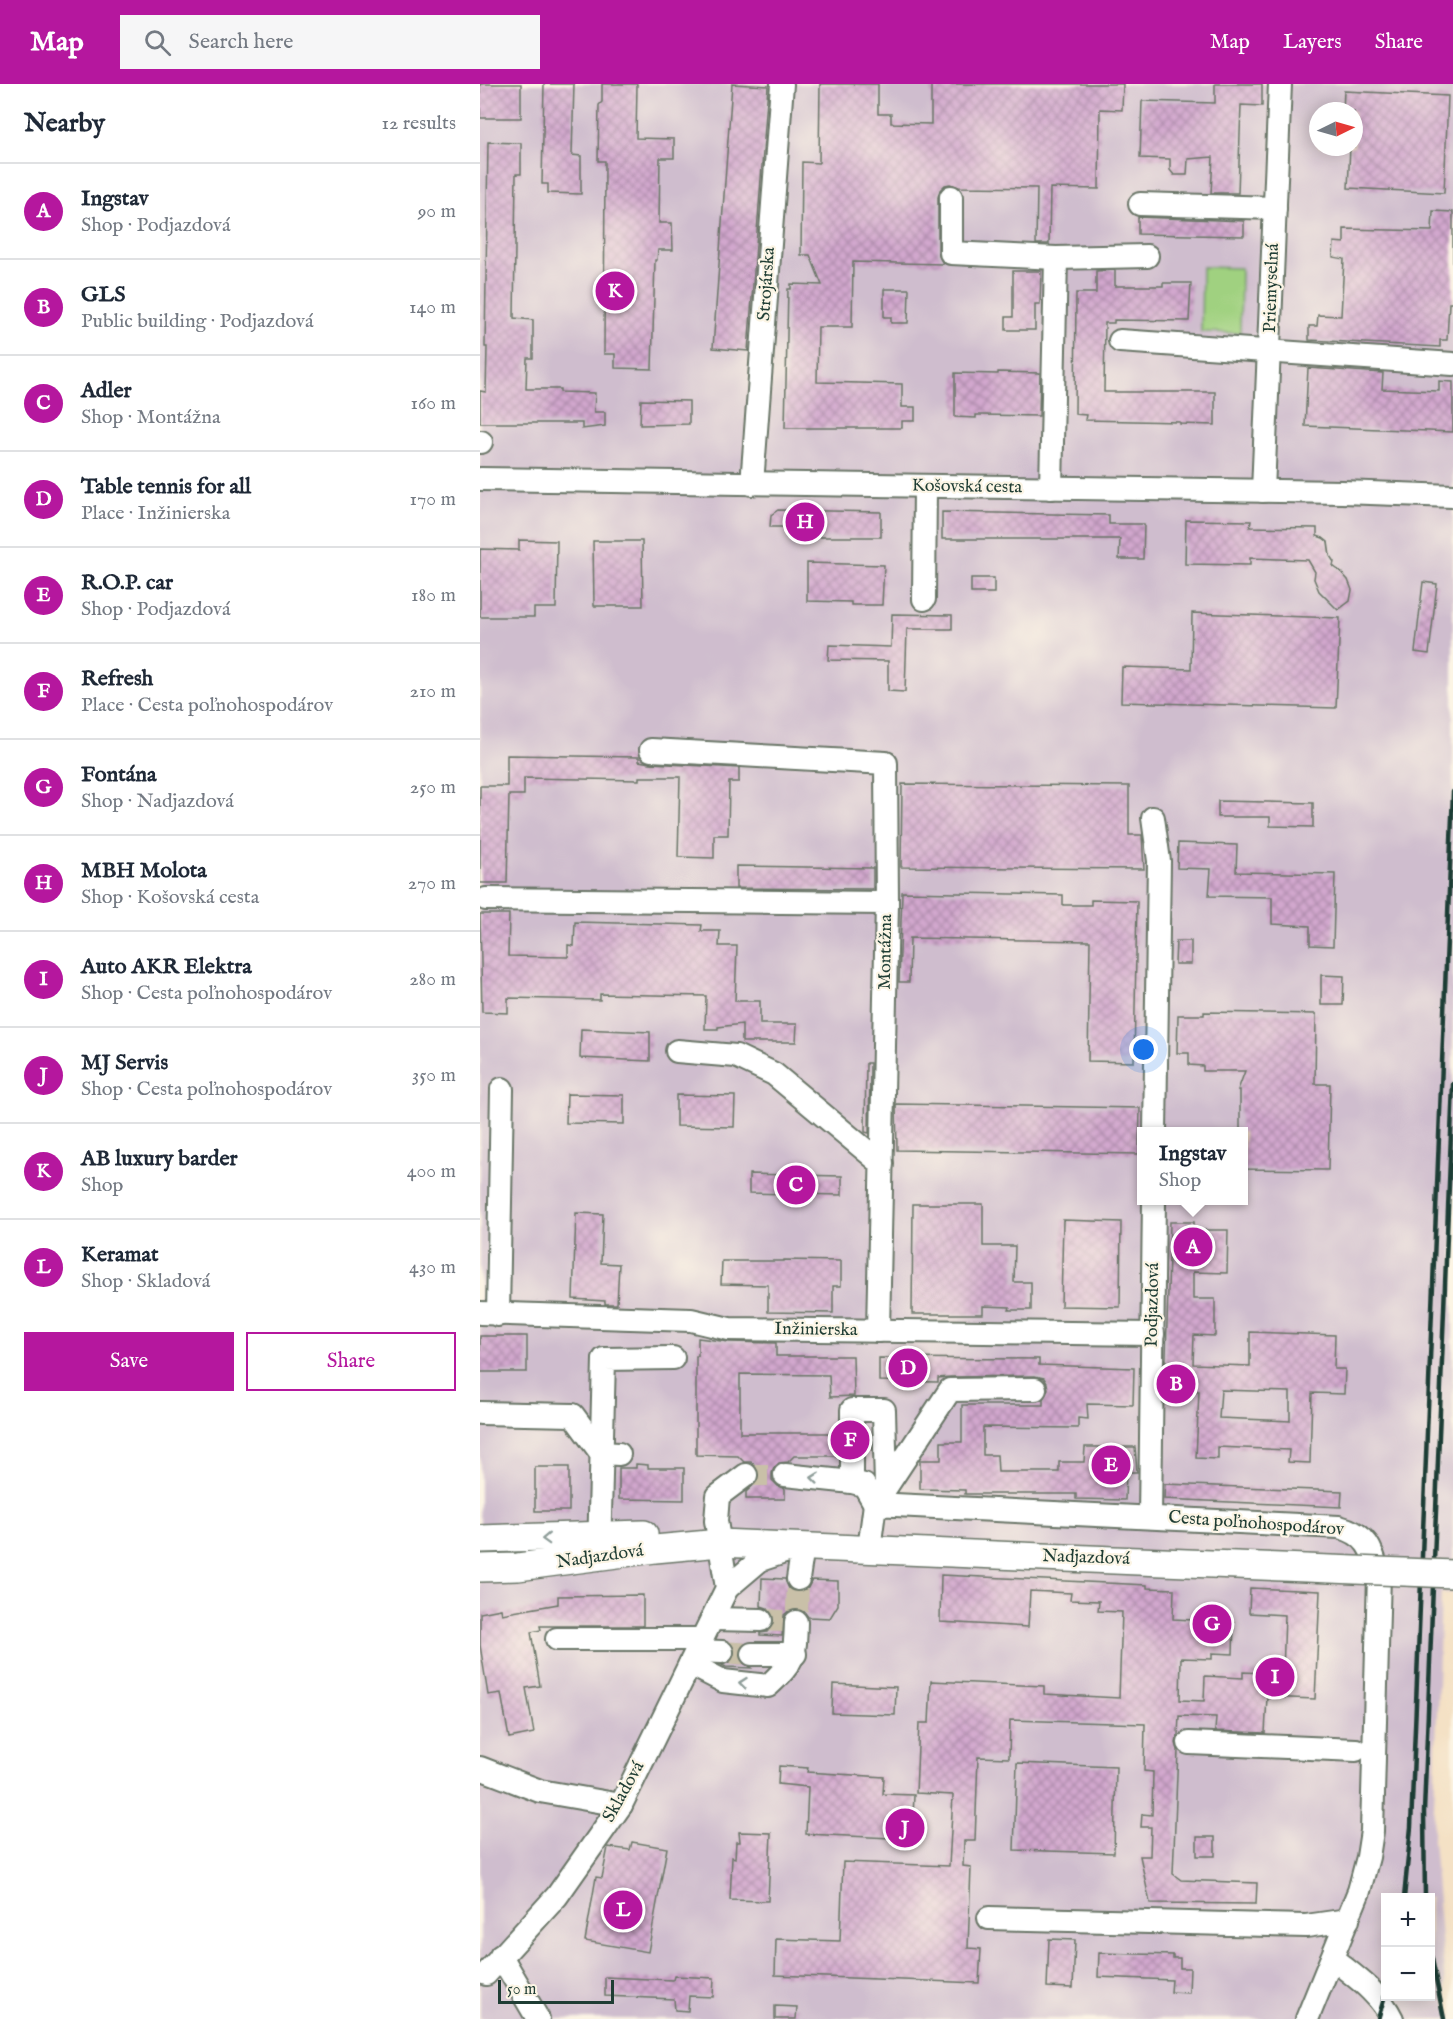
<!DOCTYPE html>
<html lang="en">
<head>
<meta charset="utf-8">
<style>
	:root { --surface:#fff; --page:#f6f6f7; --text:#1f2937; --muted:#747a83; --line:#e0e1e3; --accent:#b5179e }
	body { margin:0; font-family:"IM FELL English",serif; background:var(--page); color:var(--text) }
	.controls { position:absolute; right:18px; bottom:18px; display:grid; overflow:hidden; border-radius:0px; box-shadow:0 3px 15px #0003 }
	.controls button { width:54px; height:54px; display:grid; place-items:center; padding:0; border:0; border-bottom:2px solid var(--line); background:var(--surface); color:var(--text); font:30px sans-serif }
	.compass { position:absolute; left:829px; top:18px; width:54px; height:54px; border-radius:50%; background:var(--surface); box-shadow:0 3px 15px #0003; rotate:85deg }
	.scale { position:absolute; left:18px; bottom:15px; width:116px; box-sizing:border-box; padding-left:6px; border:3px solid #1f3d34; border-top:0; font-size:16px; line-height:21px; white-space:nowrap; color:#1f3d34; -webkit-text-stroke:4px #fcf5e5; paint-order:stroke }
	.you { position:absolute; left:664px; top:966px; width:21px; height:21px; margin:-15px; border:4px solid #fff; border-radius:50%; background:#1a73e8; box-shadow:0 0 0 9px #1a73e833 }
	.badge { display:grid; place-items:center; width:39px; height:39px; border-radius:50%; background:var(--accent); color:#fff; font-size:20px; font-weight:700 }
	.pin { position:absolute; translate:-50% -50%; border:3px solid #fff; box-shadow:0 2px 6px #0006 }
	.popup { position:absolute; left:657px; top:1043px; width:111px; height:78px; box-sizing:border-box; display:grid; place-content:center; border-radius:0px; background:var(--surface); filter:drop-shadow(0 2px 4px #0005); font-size:20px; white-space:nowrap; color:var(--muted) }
	.popup b { font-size:22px; color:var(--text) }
	.popup::after { content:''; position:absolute; left:50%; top:100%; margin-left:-12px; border:12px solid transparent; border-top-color:var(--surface) }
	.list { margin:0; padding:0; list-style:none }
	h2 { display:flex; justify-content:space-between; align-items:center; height:78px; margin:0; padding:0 24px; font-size:26px }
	h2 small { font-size:20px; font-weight:400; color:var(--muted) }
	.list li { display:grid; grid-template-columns:39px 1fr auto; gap:18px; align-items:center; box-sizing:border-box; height:96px; padding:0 24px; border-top:2px solid var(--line) }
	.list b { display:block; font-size:22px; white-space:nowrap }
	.list p { margin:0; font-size:20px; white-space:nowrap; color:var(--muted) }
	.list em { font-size:20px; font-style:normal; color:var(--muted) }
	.actions { display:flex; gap:12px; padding:18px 24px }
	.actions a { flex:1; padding:14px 0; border:2px solid var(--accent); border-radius:0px; text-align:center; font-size:21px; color:var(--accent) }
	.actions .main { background:var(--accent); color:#fff }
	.icon { flex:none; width:33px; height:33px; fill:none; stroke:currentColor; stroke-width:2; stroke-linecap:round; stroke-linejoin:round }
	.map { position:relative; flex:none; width:973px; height:1935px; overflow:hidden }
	header { display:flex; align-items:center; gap:36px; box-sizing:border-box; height:84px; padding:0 30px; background:var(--accent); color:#fff }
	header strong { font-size:28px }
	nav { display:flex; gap:33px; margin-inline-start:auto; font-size:21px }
	.search { width:420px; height:54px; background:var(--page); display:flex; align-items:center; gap:15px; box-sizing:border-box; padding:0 21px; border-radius:0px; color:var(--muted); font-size:22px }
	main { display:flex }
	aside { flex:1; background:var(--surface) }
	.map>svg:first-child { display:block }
	.industrial { fill:#cfbdce; fill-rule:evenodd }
	.grass { fill:#a0d180; stroke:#60875a; stroke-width:1.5 }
	.building { fill:url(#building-cross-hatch); fill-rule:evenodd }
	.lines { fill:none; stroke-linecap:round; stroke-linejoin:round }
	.minor-tunnel { stroke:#c9c0a8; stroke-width:22; stroke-dasharray:22 11; stroke-linecap:butt }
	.minor-casing { stroke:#6a7667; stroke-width:26 }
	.major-casing { stroke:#6a7667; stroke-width:30 }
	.minor { stroke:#fff; stroke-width:22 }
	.major { stroke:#fff; stroke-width:27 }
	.rail { stroke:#1f3d34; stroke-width:4.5 }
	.major-bridge-casing { stroke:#6a7667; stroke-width:30; stroke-linecap:butt }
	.major-bridge { stroke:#fff; stroke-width:27 }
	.oneway { stroke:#8f9e9a }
	.labels { text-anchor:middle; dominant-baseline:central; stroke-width:4.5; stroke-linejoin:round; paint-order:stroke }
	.street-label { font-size:18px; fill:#1f3d34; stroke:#fcf5e5 }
</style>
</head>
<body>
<header>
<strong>Map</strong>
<div class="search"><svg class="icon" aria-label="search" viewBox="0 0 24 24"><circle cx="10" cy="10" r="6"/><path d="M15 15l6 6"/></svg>Search here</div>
<nav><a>Map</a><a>Layers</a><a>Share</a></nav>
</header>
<main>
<aside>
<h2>Nearby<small>12 results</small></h2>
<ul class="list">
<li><span class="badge">A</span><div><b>Ingstav</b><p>Shop · Podjazdová</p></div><em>90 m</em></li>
<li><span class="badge">B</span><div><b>GLS</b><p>Public building · Podjazdová</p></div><em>140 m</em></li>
<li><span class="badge">C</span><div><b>Adler</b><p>Shop · Montážna</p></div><em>160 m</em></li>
<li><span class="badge">D</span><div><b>Table tennis for all</b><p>Place · Inžinierska</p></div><em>170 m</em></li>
<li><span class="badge">E</span><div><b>R.O.P. car</b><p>Shop · Podjazdová</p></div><em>180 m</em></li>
<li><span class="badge">F</span><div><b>Refresh</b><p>Place · Cesta poľnohospodárov</p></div><em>210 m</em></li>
<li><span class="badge">G</span><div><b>Fontána</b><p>Shop · Nadjazdová</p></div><em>250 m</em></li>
<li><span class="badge">H</span><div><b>MBH Molota</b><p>Shop · Košovská cesta</p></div><em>270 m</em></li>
<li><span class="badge">I</span><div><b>Auto AKR Elektra</b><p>Shop · Cesta poľnohospodárov</p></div><em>280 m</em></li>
<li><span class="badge">J</span><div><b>MJ Servis</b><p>Shop · Cesta poľnohospodárov</p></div><em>350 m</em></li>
<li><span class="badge">K</span><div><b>AB luxury barder</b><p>Shop</p></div><em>400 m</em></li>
<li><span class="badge">L</span><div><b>Keramat</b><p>Shop · Skladová</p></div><em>430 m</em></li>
</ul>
<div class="actions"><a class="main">Save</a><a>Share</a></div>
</aside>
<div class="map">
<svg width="973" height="1935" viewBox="0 0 973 1935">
	<defs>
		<pattern id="building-cross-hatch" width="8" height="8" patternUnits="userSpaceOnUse" patternTransform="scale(1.5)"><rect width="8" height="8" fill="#d2a7ce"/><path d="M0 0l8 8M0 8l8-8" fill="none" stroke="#aa89a8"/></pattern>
	</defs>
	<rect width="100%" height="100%" fill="#fcf5e5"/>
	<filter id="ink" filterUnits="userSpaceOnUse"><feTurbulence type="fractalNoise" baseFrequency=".0167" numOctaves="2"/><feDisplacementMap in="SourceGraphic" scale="12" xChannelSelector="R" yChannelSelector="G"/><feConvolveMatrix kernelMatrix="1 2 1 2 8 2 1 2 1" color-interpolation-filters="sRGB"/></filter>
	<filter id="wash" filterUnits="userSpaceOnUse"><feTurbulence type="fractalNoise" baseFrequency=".008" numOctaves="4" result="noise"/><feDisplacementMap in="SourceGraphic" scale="24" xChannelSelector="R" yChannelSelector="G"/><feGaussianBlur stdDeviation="1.35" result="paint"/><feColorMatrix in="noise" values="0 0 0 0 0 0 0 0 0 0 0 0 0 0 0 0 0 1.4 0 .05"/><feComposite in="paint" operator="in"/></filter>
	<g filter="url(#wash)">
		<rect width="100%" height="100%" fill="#f4e1c5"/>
		<!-- industrial -->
		<path class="industrial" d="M0,0H973V1509H961L953,1755L966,1918L972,1935H0ZM838,27H874V63H838ZM662,1048H764V1116H662ZM906,1814H950V1912H906Z"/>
		<!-- grass -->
		<polygon class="grass" points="722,183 761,184 760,249 721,248"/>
		<g id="blocks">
			<!-- building -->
			<g class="building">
				<rect x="0" y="0" width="41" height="34"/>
				<polygon points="64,0 94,0 92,71 101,72 101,110 68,109 68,100 62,100"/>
				<polygon points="122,0 157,0 156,54 194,55 194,74 180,74 179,139 192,139 193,166 178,166 177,176 175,176 172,285 135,284 135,270 124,270 125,77 118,77 119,21 122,18"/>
				<polygon points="252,0 288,2 268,267 233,264"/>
				<polygon points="340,0 398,0 398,30 411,30 411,39 451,40 451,0 643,0 642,26 620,25 619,105 570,104 569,160 556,160 557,104 479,103 470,100 465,101 460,106 458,113 458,169 463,180 373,178 372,243 338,243 337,298 422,300 422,323 435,323 435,337 422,337 422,344 305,344 308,205 311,205 311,200 342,201 330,171 321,171 322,78 339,79"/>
				<polygon points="735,0 782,0 782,22 761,21 758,109 731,109 733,73 708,75 707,91 694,91 690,86 690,75 660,74 662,17 735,19"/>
				<polygon points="864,7 968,12 964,109 868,104 870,63 874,63 874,27 863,27"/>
				<polygon points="8,58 41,59 41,90 36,90 34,234 53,236 53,274 47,274 46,305 80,305 80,308 115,309 114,328 125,328 125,342 102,345 102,339 0,339 0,307 6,308 7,263 5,263"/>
				<polygon points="953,127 973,128 973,219 969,219 967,256 960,256 960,263 829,256 829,242 837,242 838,231 861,232 864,175 853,173 854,158 864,159 864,145 952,147"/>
				<polygon points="658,133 764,137 764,152 658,150"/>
				<polygon points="635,186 635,202 683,202 683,199 711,199 709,237 634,236 634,239 625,239 624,308 735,308 735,341 700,340 700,338 605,336 606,331 595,330 596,209 616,209 616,187"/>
				<polygon points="533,187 561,187 560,220 555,220 555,246 526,246 526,233 533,233"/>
				<polygon points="404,205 429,205 428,239 411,239 411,233 404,233"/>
				<polygon points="828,284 903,289 902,305 959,307 959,297 973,298 973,348 825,342"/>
				<polygon points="518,288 560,289 559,332 501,331 496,331 496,334 475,333 475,289 518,290"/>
				<polygon points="161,316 209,317 209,340 160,341"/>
				<polygon points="298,426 401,428 401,453 325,453 324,443 290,443 291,431"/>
				<polygon points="462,428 629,431 629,440 664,440 663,475 639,475 640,455 462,455"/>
				<polygon points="706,436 771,437 770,443 837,444 837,452 843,454 848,458 850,472 854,478 853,482 861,488 868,496 872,506 870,517 858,526 839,507 834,495 835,488 828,476 770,474 770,481 705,480"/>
				<polygon points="39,456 77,457 76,524 54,524 54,533 0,533 0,465 39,466"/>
				<polygon points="113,457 162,457 163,522 114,522"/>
				<polygon points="327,479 404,481 402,521 371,521 371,518 327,517"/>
				<rect x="491" y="494" width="23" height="15"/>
				<polygon points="943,498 957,500 949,570 935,568"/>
				<polygon points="712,529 860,534 856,624 641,618 642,583 711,585"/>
				<polygon points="412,530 472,531 472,545 427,545 425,608 408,607 408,577 348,576 349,561 411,563"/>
				<polygon points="27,671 159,673 159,677 170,679 259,684 259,698 249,698 248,751 234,751 234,774 198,773 200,693 159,693 159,696 44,694 44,711 29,711 27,799 0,799 0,702 27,702"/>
				<polygon points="422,700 649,702 649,751 662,751 664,785 421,783"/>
				<polygon points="738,717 833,719 833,743 790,742 790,733 738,733"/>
				<polygon points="698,759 757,761 756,788 855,790 853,862 830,861 830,842 792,840 792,813 729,812 731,785 697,784"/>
				<polygon points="256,782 393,784 393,805 256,804"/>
				<polygon points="422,808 583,811 583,821 611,821 611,816 657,817 654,978 608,977 610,857 430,854 429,898 419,898"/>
				<polygon points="0,830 29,830 28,872 88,873 88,861 94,862 95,838 222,841 221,847 240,847 239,862 257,862 255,917 280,917 280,940 317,940 316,958 262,958 262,940 238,943 238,945 225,945 226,912 120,910 120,916 28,914 28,929 2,928"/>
				<polygon points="696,857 711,857 711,880 695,880"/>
				<polygon points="841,891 864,892 863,921 841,921"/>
				<polygon points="724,928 836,930 835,1000 850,1000 848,1086 764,1085 764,1047 760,1047 760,1006 758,1006 765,987 723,987 723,982 709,981 709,969 697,969 698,931 724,931"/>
				<polygon points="101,945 170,948 170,977 100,974"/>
				<polygon points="386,979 390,979 389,1049 385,1048"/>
				<polygon points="87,1010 144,1011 144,1040 86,1039"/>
				<polygon points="196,1011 255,1012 254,1043 196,1042"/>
				<polygon points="416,1020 660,1024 659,1070 417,1066"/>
				<polygon points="269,1090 362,1092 362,1111 269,1109"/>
				<polygon points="433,1120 503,1120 503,1162 535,1162 534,1198 551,1198 551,1226 529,1226 530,1223 503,1222 503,1230 432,1230"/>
				<polygon points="96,1129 123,1130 121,1179 139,1180 137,1220 125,1220 125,1217 93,1215"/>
				<polygon points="583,1136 641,1138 640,1223 581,1222"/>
				<path d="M690,1138H714V1146H748L747,1189L713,1188V1215H735V1252L714,1251L713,1280L770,1282V1248L855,1251L854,1285H865L864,1310L832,1309L830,1379L808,1378L809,1366L738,1363V1375L716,1374L719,1307L685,1306ZM741,1306L810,1308V1337L739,1334Z"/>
				<polygon points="304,1176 361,1177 361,1202 353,1202 353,1229 288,1228 288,1201 241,1200 242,1177 304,1177"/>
				<rect x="0" y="1252" width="47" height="36"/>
				<polygon points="218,1254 249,1258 296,1259 296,1272 373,1272 374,1312 350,1313 349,1291 260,1290 260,1349 361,1349 371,1354 379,1352 379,1361 373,1359 366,1360 361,1365 359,1372 314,1372 308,1378 299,1379 294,1384 292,1389 292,1396 298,1402 305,1405 305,1415 266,1415 266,1408 279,1396 279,1389 276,1382 271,1378 264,1378 258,1372 216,1371 216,1272 218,1272"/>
				<polygon points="399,1274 559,1275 559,1281 654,1284 653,1321 607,1320 608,1335 598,1334 598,1344 503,1343 503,1371 517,1371 518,1388 579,1388 579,1378 604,1378 605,1363 655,1363 657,1388 646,1388 645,1416 596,1415 596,1410 485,1410 485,1406 440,1405 440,1376 461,1376 461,1358 482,1358 482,1321 563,1321 563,1315 568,1305 567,1299 564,1294 555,1292 470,1293 458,1294 458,1298 399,1297"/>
				<polygon points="156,1380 168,1381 168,1384 204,1384 204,1416 139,1415 139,1384 156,1384"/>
				<rect x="55" y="1383" width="34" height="44"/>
				<polygon points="685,1400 862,1407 861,1423 684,1415"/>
				<polygon points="461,1491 667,1501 667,1504 694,1505 693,1535 754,1538 753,1570 732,1569 732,1575 701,1574 700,1616 724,1617 725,1592 763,1594 763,1588 803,1590 805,1531 769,1529 770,1504 840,1507 835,1615 787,1613 785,1649 735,1647 736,1633 699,1632 698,1651 696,1659 698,1666 693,1790 701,1796 777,1799 776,1820 670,1819 660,1772 670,1772 671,1743 661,1743 662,1730 672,1731 673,1688 664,1687 665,1640 530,1636 529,1674 498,1673 495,1757 484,1757 483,1782 491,1783 488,1864 501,1865 499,1899 295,1891 296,1855 360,1857 363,1778 469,1782 473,1711 436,1709 439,1639 449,1639 451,1597 564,1602 564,1610 639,1614 642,1528 618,1527 619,1517 590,1516 591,1509 550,1507 548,1543 460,1538"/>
				<polygon points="282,1494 305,1495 309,1505 317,1508 323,1507 328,1504 332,1496 358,1497 358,1521 350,1534 328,1533 323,1526 317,1525 310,1526 304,1531 302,1552 280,1551 280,1549 287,1548 292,1543 294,1537 292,1529 287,1524 281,1522"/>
				<polygon points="163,1511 163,1542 60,1542 61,1546 51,1548 60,1602 46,1604 54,1649 29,1654 21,1609 8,1611 0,1561 0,1529 21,1525 22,1530 78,1520 78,1512"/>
				<polygon points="254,1562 262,1562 259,1569 260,1576 271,1584 246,1583 242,1581 253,1576 255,1569"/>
				<polygon points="353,1600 416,1603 415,1631 352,1629"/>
				<polygon points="537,1679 636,1683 634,1769 534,1766"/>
				<polygon points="299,1682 328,1684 327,1688 404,1693 403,1710 434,1711 432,1755 326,1750 328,1703 298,1700"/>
				<polygon points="259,1748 291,1749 288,1817 250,1816 252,1773 255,1774 256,1758 260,1758"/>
				<rect x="717" y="1753" width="18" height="19"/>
				<polygon points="152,1758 187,1764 168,1868 105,1857 116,1793 122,1794 128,1763 150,1766"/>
				<polygon points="569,1855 595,1856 593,1904 567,1903"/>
				<polygon points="619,1869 693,1871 693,1874 700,1874 700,1884 710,1884 709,1909 691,1908 692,1896 618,1893"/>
				<polygon points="194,1892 234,1894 233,1913 209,1912 208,1927 195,1926 194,1915 125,1912 125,1893 193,1896"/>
				<polygon points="295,1922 317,1923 316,1935 295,1935"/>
			</g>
		</g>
	</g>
	<g filter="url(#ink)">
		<use href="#blocks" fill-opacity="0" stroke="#6a7667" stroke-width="1.5"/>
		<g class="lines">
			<!-- minor-tunnel -->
			<g class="minor-tunnel">
				<polyline points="372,1372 372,1341"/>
				<polyline points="266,1391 305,1391"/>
				<polyline points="317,1527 318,1495"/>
				<polyline points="281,1536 305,1537"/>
				<polyline points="242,1568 272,1570"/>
			</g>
			<!-- minor casing -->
			<g class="minor-casing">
				<g id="minor">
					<polyline points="471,113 471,169 576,174 667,172"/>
					<polyline points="660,120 795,124"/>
					<polyline points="640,257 973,280"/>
					<polyline points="0,358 1,358"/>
					<polyline points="0,395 862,408 973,412"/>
					<polyline points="272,400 302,0"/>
					<polyline points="571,404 576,174"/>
					<polyline points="783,407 800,0"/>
					<polyline points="444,515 445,403"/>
					<polyline points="171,666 406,679 407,819"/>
					<polyline points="673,734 679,777 675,1048"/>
					<polyline points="6,815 407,819 398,1247"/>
					<polyline points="197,967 256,972 294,990 402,1080"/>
					<polyline points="0,1229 211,1236 249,1245 673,1250"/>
					<polyline points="18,1231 22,1005"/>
					<polyline points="0,1329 93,1331 121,1369 139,1370"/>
					<polyline points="372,1341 372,1326 404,1326 406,1402"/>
					<polyline points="305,1391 372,1398 384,1401 395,1420 470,1306 555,1305"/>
					<polyline points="372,1398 372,1372"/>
					<polyline points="670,1433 674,1116"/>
					<path d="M389,1465L395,1420L859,1443C887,1450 892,1465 899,1491L892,1747L888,1773L879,1807L827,1935"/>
					<polyline points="119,1469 124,1275 193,1274"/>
					<polyline points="247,1504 280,1476 323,1462 318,1495"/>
					<polyline points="232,1535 281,1536"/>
					<polyline points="77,1555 222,1555"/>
					<polyline points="216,1567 242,1568"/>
					<polyline points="272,1570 315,1570"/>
					<path d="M210,1580L243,1597L288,1602C315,1577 315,1573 316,1538"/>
					<polyline points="709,1659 876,1666"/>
					<polyline points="0,1684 60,1707 141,1721"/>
					<polyline points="509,1834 826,1842 868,1836"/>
					<polyline points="21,1872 58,1935"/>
					<path d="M852,1874C874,1892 899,1908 912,1935"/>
					<polyline points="6,1890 77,1812 141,1721 247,1504 236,1437 238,1412 266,1391"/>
				</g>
			</g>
			<!-- major casing -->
			<g class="major-casing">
				<g id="major">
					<polyline points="0,1455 164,1450"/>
					<polyline points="0,1484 38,1483 175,1465 240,1459 585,1474"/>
				</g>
			</g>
			<!-- minor -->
			<use href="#minor" class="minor"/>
			<!-- major -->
			<use href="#major" class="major"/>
			<!-- rail -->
			<g class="rail">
				<polyline points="924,1814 931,1743 973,708"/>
				<polyline points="945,1814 944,1728 973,1000"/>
				<polyline points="950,1865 964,1935"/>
				<polyline points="898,1935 906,1908"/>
			</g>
			<!-- major-bridge casing -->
			<g class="major-bridge-casing">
				<polyline id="major-bridge" points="585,1474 973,1490"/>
			</g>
			<!-- major-bridge -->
			<use href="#major-bridge" class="major-bridge"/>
		</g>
		<!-- one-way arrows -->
		<defs><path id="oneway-chevron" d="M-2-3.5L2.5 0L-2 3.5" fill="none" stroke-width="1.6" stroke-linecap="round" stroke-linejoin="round" transform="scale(1.5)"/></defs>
		<g class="oneway">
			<use href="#oneway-chevron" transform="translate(335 1394) rotate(-174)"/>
			<use href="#oneway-chevron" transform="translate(66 1455) rotate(178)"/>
			<use href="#oneway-chevron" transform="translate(263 1599) rotate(-174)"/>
		</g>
	</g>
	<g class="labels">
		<!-- street labels -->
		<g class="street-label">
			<text transform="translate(287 200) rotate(-86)">Strojárska</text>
			<text transform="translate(792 204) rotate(-88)">Priemyselná</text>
			<text transform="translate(487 403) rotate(1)">Košovská cesta</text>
			<text transform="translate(406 868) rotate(-89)">Montážna</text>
			<text transform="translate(673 1221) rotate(-89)">Podjazdová</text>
			<text transform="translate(336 1246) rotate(1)">Inžinierska</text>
			<text transform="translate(776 1440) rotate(4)">Cesta poľnohospodárov</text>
			<text transform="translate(120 1473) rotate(-8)">Nadjazdová</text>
			<text transform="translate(606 1474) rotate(2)">Nadjazdová</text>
			<text transform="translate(144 1708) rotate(-61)">Skladová</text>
		</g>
	</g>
</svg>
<div class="controls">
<button>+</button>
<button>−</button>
</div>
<svg class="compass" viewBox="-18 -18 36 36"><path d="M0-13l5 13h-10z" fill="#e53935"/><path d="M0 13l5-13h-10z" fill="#747a83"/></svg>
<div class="scale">50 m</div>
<div class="you"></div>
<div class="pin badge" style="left:713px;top:1163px">A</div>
<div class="popup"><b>Ingstav</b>Shop</div>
<div class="pin badge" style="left:696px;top:1300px">B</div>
<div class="pin badge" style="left:316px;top:1101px">C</div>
<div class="pin badge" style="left:428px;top:1284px">D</div>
<div class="pin badge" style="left:631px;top:1381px">E</div>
<div class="pin badge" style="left:370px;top:1356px">F</div>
<div class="pin badge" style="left:732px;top:1540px">G</div>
<div class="pin badge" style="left:325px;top:438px">H</div>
<div class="pin badge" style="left:795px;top:1593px">I</div>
<div class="pin badge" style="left:425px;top:1744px">J</div>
<div class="pin badge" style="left:135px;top:207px">K</div>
<div class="pin badge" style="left:143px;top:1826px">L</div>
</div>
</main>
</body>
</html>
